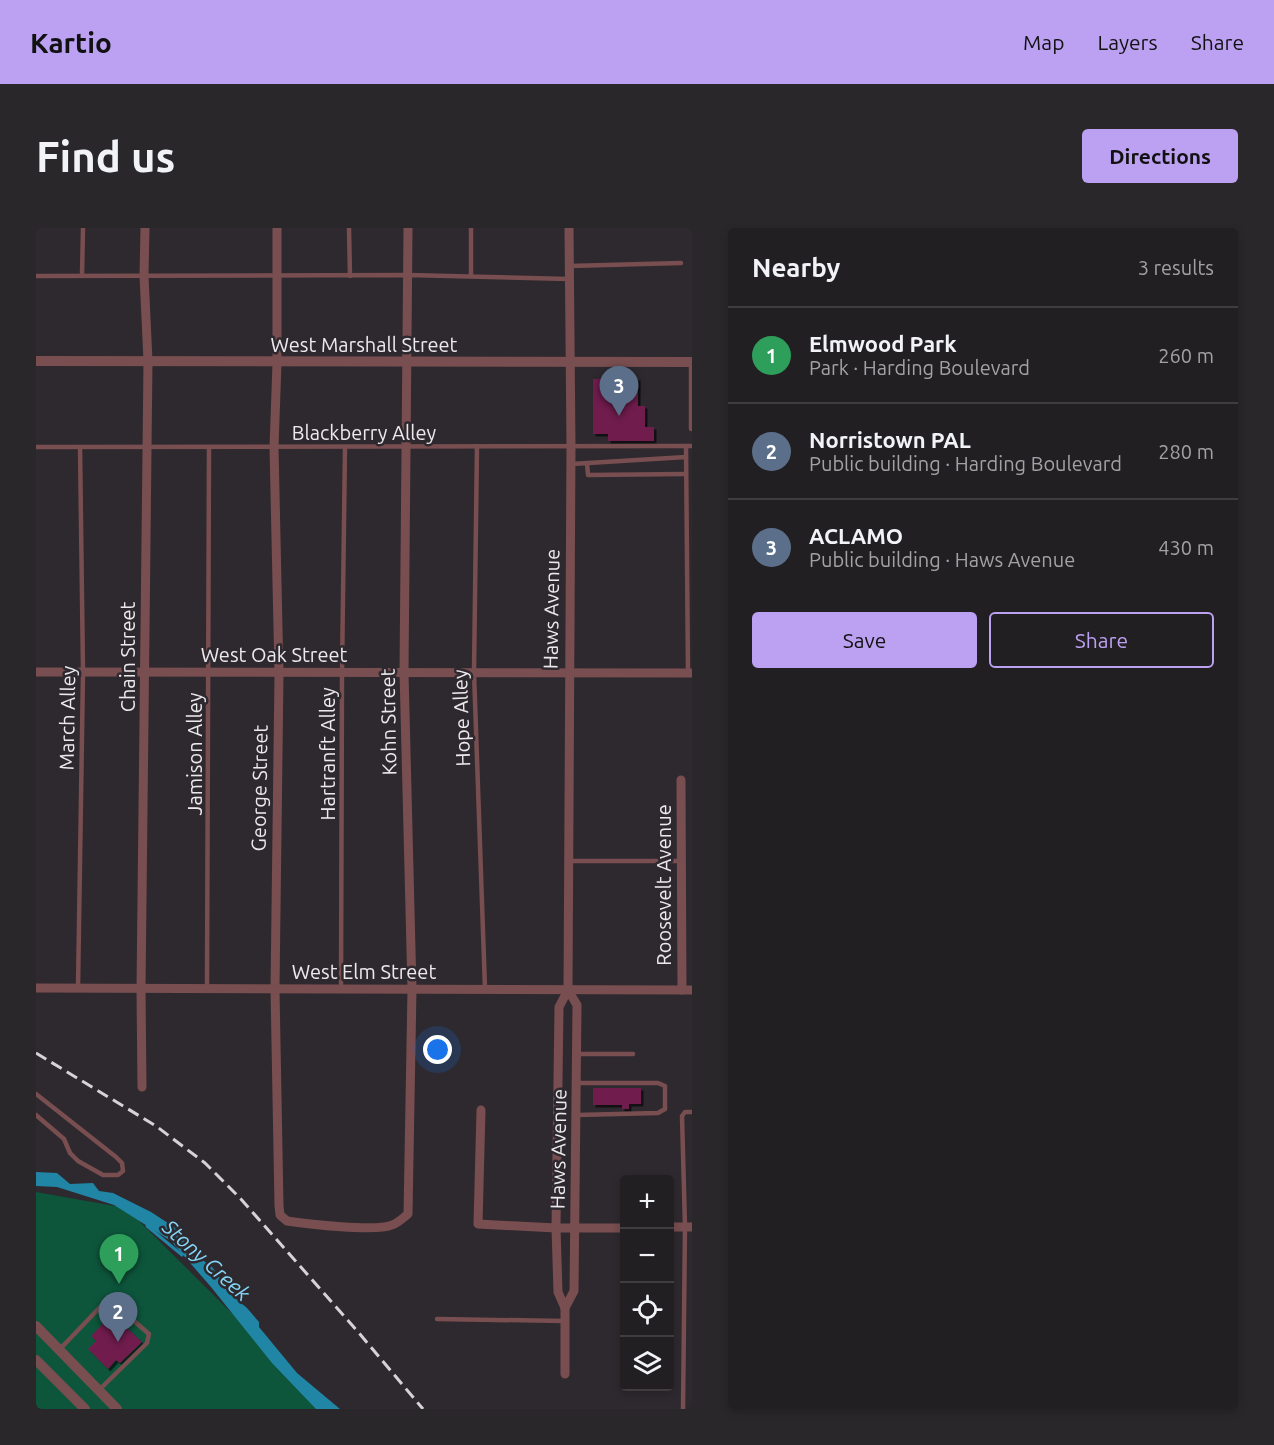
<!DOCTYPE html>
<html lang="en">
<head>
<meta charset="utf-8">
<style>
	:root { --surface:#221f22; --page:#2a272a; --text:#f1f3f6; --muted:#a2a2a5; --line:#3f3d40; --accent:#bca0f2 }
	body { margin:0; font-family:Ubuntu,sans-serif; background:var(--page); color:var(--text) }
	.controls { position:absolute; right:18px; bottom:18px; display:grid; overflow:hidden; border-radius:6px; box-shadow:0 3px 9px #0003 }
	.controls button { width:54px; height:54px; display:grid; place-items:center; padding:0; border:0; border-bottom:2px solid var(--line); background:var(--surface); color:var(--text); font:30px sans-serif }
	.you { position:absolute; left:402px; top:822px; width:21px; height:21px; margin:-15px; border:4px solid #fff; border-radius:50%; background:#1a73e8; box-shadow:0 0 0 9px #1a73e833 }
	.badge { display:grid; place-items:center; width:39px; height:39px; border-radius:50%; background:var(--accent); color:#fff; font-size:20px; font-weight:700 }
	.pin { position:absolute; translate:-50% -50px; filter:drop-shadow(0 2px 3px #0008) }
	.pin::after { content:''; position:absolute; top:32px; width:21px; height:18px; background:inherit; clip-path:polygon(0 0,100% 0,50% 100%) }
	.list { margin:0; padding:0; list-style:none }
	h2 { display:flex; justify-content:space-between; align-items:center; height:78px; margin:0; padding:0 24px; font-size:26px }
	h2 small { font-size:20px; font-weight:400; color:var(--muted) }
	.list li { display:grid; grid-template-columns:39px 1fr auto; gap:18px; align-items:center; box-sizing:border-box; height:96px; padding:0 24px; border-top:2px solid var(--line) }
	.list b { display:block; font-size:22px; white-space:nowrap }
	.list p { margin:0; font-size:20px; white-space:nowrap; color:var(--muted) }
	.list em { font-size:20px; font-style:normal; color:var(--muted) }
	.actions { display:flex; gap:12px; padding:18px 24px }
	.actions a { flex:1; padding:14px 0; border:2px solid var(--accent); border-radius:6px; text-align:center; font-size:21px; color:var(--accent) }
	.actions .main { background:var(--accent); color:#111 }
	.icon { flex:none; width:33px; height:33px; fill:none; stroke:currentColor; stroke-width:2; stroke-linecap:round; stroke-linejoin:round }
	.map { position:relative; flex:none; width:656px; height:1181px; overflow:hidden; border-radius:6px }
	header { display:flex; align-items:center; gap:36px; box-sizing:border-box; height:84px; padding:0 30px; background:var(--accent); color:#111 }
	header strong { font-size:28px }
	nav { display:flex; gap:33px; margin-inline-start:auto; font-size:21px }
	.intro { display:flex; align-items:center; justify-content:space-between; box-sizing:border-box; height:144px; padding:0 36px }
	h1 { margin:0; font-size:42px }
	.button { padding:15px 27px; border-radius:6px; background:var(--accent); color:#111; font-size:21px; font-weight:700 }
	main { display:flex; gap:36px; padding:0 36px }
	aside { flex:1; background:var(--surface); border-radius:6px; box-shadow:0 3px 9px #0003 }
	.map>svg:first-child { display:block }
	.green { fill:#0d563c }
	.water { fill:#2185a6 }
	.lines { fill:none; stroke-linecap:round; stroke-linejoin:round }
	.stream { stroke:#2185a6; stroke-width:3 }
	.building { fill:#701e4e; filter:url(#shadow) }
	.service { stroke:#784e50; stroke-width:4.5 }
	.minor { stroke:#784e50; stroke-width:9 }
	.tertiary { stroke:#784e50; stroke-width:10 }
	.rail { stroke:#d6d3d6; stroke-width:3; stroke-dasharray:12 6; stroke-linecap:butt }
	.labels { text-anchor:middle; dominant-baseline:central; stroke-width:5; stroke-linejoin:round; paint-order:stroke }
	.street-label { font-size:20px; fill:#ece9ec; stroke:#2e292e }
	.water-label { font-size:21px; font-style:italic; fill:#84d7f8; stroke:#2e292e }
</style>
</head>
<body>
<header>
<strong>Kartio</strong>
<nav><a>Map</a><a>Layers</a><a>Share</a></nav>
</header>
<div class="intro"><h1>Find us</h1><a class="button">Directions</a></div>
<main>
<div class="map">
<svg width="656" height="1181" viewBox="0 0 656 1181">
	<defs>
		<filter id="shadow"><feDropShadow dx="2.5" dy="2.5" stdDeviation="0" flood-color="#0009"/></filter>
	</defs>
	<rect width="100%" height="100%" fill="#2e292e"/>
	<!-- green -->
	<g class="green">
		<polygon points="0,964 90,980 259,1148 286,1181 48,1181 0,1133"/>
		<polygon points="0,1137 43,1181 0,1181"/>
	</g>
	<!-- water -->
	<polygon class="water" points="0,944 21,945 34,956 57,955 63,963 77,965 115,984 138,999 147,1007 156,1024 176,1039 198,1069 211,1080 223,1094 223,1099 261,1145 304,1181 280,1181 236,1135 175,1059 135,1013 78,977 21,959 0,958"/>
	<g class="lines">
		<!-- stream -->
		<polyline class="stream" points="111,998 146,1027"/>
	</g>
	<!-- building -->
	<g class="building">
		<polygon points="602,150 602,178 609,178 609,199 618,199 618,213 572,213 572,206 557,206 557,151"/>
		<polygon points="557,860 605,860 605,876 593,876 593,881 586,881 586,877 557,877"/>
		<polygon points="76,1086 106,1114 84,1135 80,1132 72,1141 52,1121 60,1113 55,1108"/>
	</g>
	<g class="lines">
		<!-- service -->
		<g class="service">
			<polyline points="313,0 314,48"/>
			<polyline points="435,0 435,48"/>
			<polyline points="533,38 645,35"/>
			<polyline points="46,47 47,0"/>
			<polyline points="0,48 372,47 533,51"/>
			<polyline points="655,134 655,201"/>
			<polyline points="441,218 438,444 449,761"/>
			<polyline points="650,218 652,445"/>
			<polyline points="0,219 656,218"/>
			<polyline points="551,235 552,247 650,246"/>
			<polyline points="536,236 650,229"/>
			<polyline points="533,633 646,633"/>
			<polyline points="171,759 173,219"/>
			<polyline points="42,760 47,444 44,219"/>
			<polyline points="305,761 306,444 309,219"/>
			<polyline points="541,826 597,826"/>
			<polyline points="0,866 80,929 86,935 87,943 82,947 67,947 42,933 34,925 28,911 0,887"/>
			<polyline points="541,887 622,885 629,881 629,858 622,855 541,855"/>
			<polyline points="401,1091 529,1093"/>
			<polyline points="24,1121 69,1074 76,1074 113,1106 111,1115 63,1162"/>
			<polyline points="647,1181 649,999 646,888 649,884 656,884"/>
		</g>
		<!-- minor -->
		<g class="minor">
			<path d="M241,0V135L238,219L243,446L239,761L243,978L244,987L251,993C271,996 340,1004 356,997C362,995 367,990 372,986L376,761L368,444L372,0"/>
			<polyline points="0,444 656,445"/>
			<polyline points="645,552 646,762"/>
			<polyline points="0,760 656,762"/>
			<polyline points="106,859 105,761 112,133 108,48 109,0"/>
			<polyline points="445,882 442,996 520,1000 588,1000"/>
			<polyline points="634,999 656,999"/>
			<polyline points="529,1080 538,1063 541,777 532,762"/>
			<polyline points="529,1146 529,1080 522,1064 520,1000 523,779 532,762 535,218 533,0"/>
		</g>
		<!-- tertiary -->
		<g class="tertiary">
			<polyline points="0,133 656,134"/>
			<polyline points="0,1098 81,1181"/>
			<polyline points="0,1132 49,1181"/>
		</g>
		<!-- rail -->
		<polyline class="rail" points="0,825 120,898 169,935 204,970 323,1105 387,1181"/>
	</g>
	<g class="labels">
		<!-- street labels -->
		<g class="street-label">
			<text x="328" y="116">West Marshall Street</text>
			<text x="328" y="204">Blackberry Alley</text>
			<text transform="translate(515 381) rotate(-89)">Haws Avenue</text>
			<text x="238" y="426">West Oak Street</text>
			<text transform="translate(91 429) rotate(-90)">Chain Street</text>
			<text transform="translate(31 490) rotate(-89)">March Alley</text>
			<text transform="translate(425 490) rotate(-92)">Hope Alley</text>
			<text transform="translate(352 494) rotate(-91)">Kohn Street</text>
			<text transform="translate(158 526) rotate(-90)">Jamison Alley</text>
			<text transform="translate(291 526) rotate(-90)">Hartranft Alley</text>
			<text transform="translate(223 560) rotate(-89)">George Street</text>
			<text transform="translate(627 657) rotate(-90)">Roosevelt Avenue</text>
			<text x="328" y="743">West Elm Street</text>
			<text transform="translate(522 921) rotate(-89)">Haws Avenue</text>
		</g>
		<!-- water labels -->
		<g class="water-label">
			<text transform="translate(171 1032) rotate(42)">Stony Creek</text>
		</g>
	</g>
</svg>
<div class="controls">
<button>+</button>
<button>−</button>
<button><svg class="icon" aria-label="locate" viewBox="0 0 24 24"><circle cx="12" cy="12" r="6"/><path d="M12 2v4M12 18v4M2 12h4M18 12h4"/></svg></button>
<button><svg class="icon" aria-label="layers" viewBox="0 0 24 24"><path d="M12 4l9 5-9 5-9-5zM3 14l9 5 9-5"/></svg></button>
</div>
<div class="you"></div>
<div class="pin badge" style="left:83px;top:1056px;background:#2e9e5b">1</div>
<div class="pin badge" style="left:82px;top:1114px;background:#5c6f8a">2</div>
<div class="pin badge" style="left:583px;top:188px;background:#5c6f8a">3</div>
</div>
<aside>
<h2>Nearby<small>3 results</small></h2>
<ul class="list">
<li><span class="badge" style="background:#2e9e5b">1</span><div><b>Elmwood Park</b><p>Park · Harding Boulevard</p></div><em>260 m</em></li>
<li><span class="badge" style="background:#5c6f8a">2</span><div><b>Norristown PAL</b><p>Public building · Harding Boulevard</p></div><em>280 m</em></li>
<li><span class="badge" style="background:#5c6f8a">3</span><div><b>ACLAMO</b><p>Public building · Haws Avenue</p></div><em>430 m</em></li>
</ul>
<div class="actions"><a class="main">Save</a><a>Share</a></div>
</aside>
</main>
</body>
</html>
